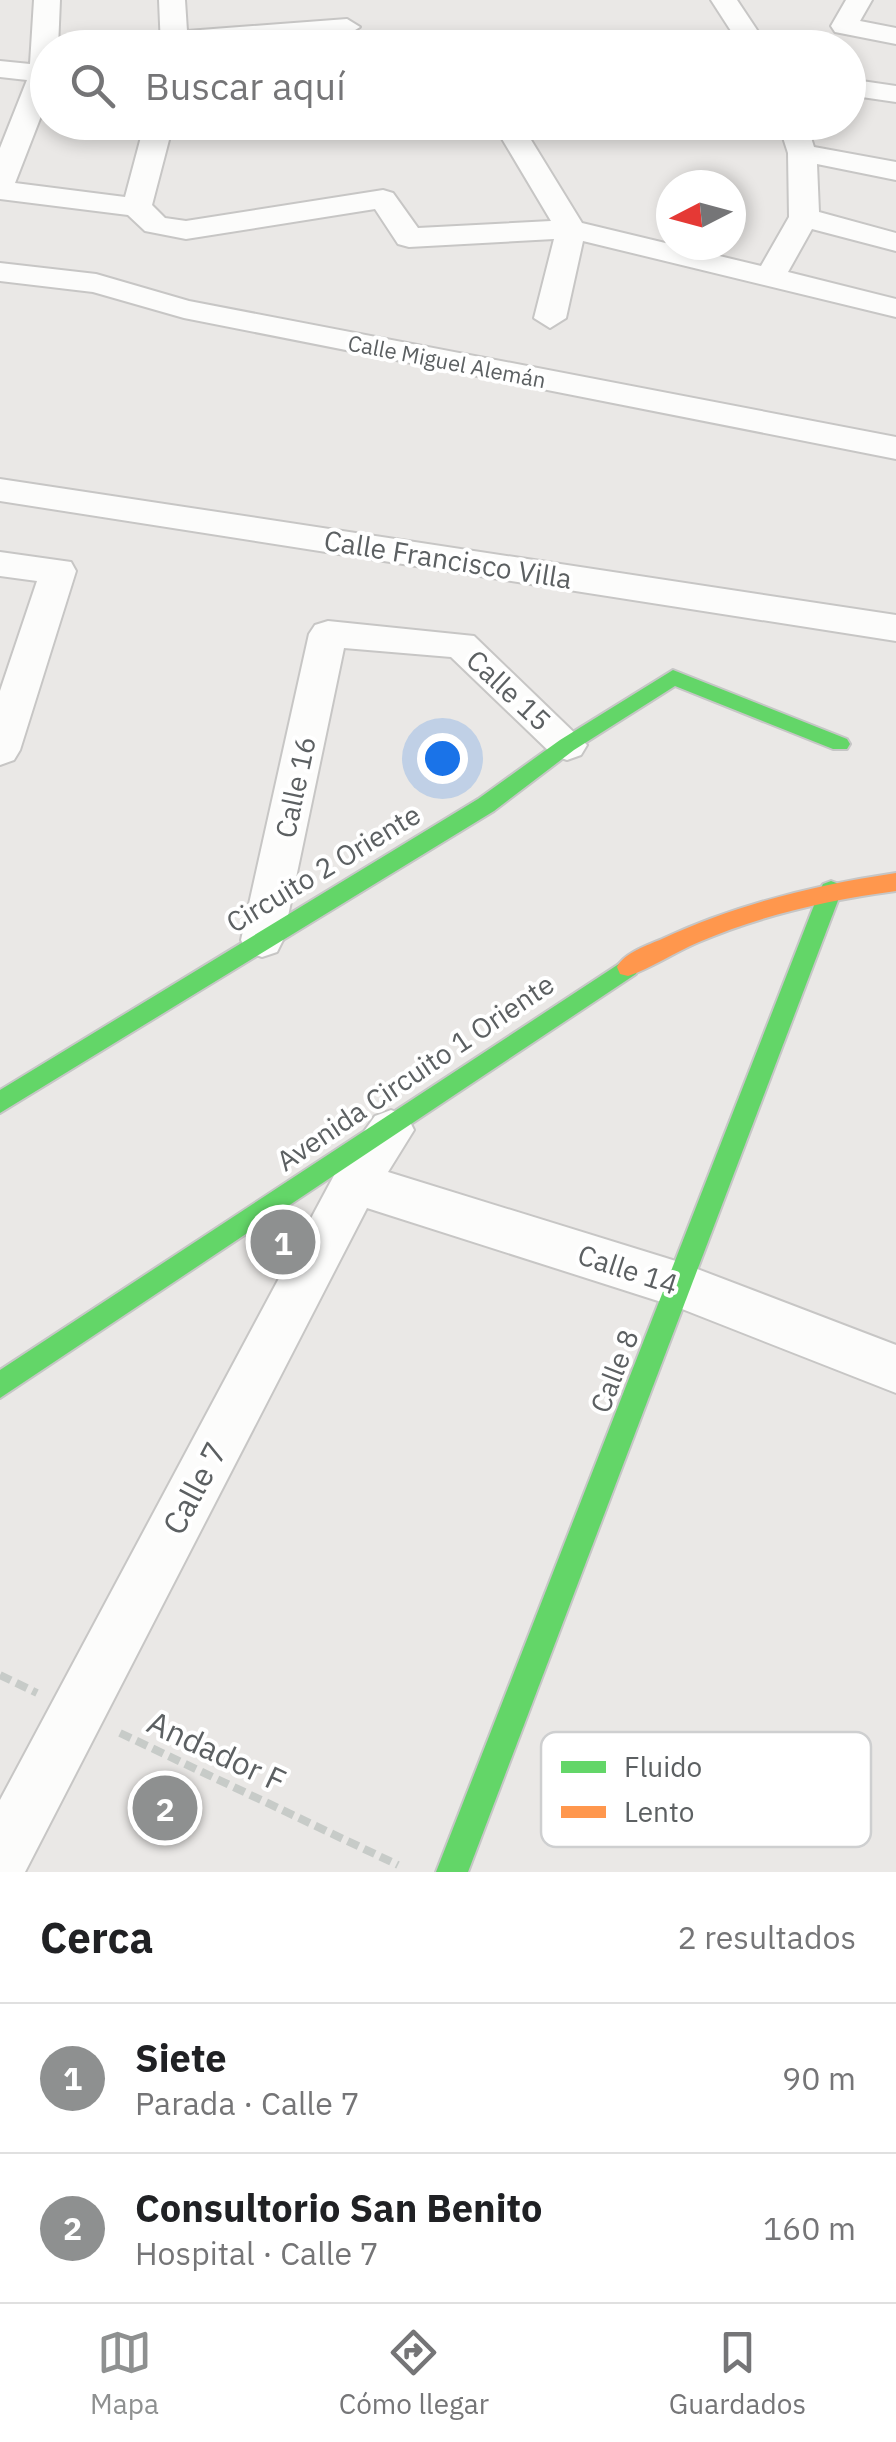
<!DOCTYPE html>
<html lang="es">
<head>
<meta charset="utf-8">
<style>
	:root { --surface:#fff; --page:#f6f6f6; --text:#202124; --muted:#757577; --line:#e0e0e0; --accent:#8e9090 }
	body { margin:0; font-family:"IBM Plex Sans",sans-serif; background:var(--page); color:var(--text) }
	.compass { position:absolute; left:656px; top:170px; width:90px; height:90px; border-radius:50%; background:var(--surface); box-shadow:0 5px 15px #0003; rotate:264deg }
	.you { position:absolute; left:442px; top:758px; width:35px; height:35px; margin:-25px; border:8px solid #fff; border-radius:50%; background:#1a73e8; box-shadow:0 0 0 15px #1a73e833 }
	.badge { display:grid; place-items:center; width:65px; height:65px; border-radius:50%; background:var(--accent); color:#fff; font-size:32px; font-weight:700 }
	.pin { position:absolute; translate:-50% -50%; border:5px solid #fff; box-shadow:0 2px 10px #0006 }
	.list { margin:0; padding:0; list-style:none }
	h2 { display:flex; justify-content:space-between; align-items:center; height:130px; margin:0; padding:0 40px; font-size:42px }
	h2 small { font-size:32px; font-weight:400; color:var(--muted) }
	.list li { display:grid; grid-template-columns:65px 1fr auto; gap:30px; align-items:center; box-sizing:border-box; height:150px; padding:0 40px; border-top:2px solid var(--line) }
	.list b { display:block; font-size:38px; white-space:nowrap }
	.list p { margin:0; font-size:32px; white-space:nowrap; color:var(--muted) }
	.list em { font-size:32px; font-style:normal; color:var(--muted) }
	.icon { flex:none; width:55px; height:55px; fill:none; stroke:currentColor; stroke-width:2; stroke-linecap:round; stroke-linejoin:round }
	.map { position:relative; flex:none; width:896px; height:1872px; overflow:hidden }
	.search { position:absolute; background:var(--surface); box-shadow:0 5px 15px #0003; left:30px; right:30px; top:30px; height:110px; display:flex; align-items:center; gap:25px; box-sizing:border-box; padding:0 35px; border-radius:55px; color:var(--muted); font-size:38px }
	.sheet { height:430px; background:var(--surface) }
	nav { display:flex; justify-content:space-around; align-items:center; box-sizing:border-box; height:140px; border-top:2px solid var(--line); background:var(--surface); font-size:28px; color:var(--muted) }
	nav a { display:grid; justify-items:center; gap:5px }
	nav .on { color:var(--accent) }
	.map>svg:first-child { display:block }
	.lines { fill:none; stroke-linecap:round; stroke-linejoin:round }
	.street-casing { stroke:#c7c6c5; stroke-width:4 }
	.fast-casing { stroke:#c6c6c6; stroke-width:4 }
	.slow-casing { stroke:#c6c6c6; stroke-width:4 }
	.path { stroke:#c7cbc8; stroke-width:8; stroke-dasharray:12 6; stroke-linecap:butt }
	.street { fill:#fcfcfb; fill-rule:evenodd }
	.fast { fill:#63d668; fill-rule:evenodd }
	.slow { fill:#ff974d; fill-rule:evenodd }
	.labels { text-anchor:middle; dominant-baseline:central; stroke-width:8; stroke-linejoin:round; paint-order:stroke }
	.far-street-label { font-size:22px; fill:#5c6062; stroke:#fff }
	.street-label { font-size:28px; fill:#5c6062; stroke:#fff }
	.near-street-label { font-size:32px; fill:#5c6062; stroke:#fff }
	.key { fill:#fff; stroke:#cecfd0; stroke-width:2.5 }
	.key-label { font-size:28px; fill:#5c6062 }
</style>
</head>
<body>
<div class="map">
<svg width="896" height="1872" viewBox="0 0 896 1872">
	<rect width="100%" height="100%" fill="#eae8e6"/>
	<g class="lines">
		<!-- street casing -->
		<g class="street-casing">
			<g id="street">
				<polygon points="34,0 60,0 58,48 48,48 48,98 15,183 125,197 145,122 226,122 212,130 170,136 152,205 165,218 186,221 383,190 393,193 418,228 551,221 492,122 520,122 582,223 761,266 789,217 788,153 778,122 806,122 814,147 896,162 896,180 817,164 819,212 896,233 896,251 812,229 788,272 896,299 896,317 583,241 566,318 550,328 534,318 554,239 409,247 398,244 375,209 186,239 145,231 128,215 0,199 0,148 27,80 0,77 0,61 30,64"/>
				<polygon points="159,0 185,0 187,31 347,19 360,27 347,35 161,48"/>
				<polygon points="711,0 737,0 769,48 742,48"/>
				<polygon points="846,0 872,0 860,21 896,28 896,44 835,32 831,26"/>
				<polygon points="848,79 896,86 896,102 848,95"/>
				<polygon points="0,263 96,274 189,301 896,437 896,459 184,318 93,292 0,281"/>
				<polygon points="0,479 896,615 896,641 0,501"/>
				<polygon points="0,552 71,562 76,571 20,750 14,760 0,765 0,691 37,581 0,576"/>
				<polygon points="328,621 474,636 587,745 581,755 567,760 553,755 451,657 344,648 283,940 277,952 262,957 247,952 241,940 309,634 315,625"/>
				<polygon points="391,1110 407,1116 414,1130 388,1172 679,1262 896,1345 896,1393 677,1307 367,1208 25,1872 0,1872 0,1800 338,1168 375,1116"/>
			</g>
		</g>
		<!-- fast casing -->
		<g class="fast-casing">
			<g id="fast">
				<polygon points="673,670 847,739 850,744 847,749 833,749 675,686 574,750 494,811 0,1113 0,1090 478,799 560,740"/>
				<polygon points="831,881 839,884 842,890 468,1872 436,1872 820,890 823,884"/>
				<polygon points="628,958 636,960 639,967 636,974 0,1398 0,1370"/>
			</g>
		</g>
		<!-- slow casing -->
		<g class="slow-casing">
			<path id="slow" d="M896,873V891C828,900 762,915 699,942C675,952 652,968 628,976L620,974L617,967C624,953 648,945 662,939C737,904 815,885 896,873Z"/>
		</g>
		<!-- path -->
		<g class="path">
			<polyline points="0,1675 37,1693"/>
			<polyline points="120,1733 398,1865"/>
		</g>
		<!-- street -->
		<use href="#street" class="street"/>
		<!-- fast -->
		<use href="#fast" class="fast"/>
		<!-- slow -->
		<use href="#slow" class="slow"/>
	</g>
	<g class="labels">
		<!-- far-street labels -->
		<g class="far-street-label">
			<text transform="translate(447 361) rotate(11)">Calle Miguel Alemán</text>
		</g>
		<!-- street labels -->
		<g class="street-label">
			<text transform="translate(448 559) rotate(9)">Calle Francisco Villa</text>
			<text transform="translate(509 690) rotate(43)">Calle 15</text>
			<text transform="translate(295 787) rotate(-78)">Calle 16</text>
			<text transform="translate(323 868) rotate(-31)">Circuito 2 Oriente</text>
			<text transform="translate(415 1072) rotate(-34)">Avenida Circuito 1 Oriente</text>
			<text transform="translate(628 1269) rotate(18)">Calle 14</text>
			<text transform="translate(614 1371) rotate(-69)">Calle 8</text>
		</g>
		<!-- near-street labels -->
		<g class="near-street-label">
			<text transform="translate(194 1488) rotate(-62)">Calle 7</text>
			<text transform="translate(217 1751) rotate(25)">Andador F</text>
		</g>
	</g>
	<!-- legend -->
	<rect x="541" y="1732" width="330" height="115" rx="15" class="key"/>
	<rect x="561" y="1761" width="45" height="12" fill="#63d668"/>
	<rect x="561" y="1806" width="45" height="12" fill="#ff974d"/>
	<g class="key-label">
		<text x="624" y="1777">Fluido</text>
		<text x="624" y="1822">Lento</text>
	</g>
</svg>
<svg class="compass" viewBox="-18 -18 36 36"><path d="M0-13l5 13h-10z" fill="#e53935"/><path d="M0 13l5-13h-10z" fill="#757577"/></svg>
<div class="you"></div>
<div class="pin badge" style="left:283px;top:1242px">1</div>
<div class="pin badge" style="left:165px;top:1808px">2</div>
<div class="search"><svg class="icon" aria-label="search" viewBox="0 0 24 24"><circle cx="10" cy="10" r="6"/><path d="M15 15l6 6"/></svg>Buscar aquí</div>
</div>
<section class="sheet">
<h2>Cerca<small>2 resultados</small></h2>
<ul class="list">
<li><span class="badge">1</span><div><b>Siete</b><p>Parada · Calle 7</p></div><em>90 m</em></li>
<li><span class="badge">2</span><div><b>Consultorio San Benito</b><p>Hospital · Calle 7</p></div><em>160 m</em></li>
</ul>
</section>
<nav>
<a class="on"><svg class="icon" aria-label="map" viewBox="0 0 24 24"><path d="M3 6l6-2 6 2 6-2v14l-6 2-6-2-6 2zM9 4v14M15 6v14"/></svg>Mapa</a>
<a><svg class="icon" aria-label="directions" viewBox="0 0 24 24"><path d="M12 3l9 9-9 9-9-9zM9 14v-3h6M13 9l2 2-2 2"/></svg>Cómo llegar</a>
<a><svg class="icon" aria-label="saved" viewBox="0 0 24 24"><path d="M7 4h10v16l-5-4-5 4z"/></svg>Guardados</a>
</nav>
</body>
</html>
